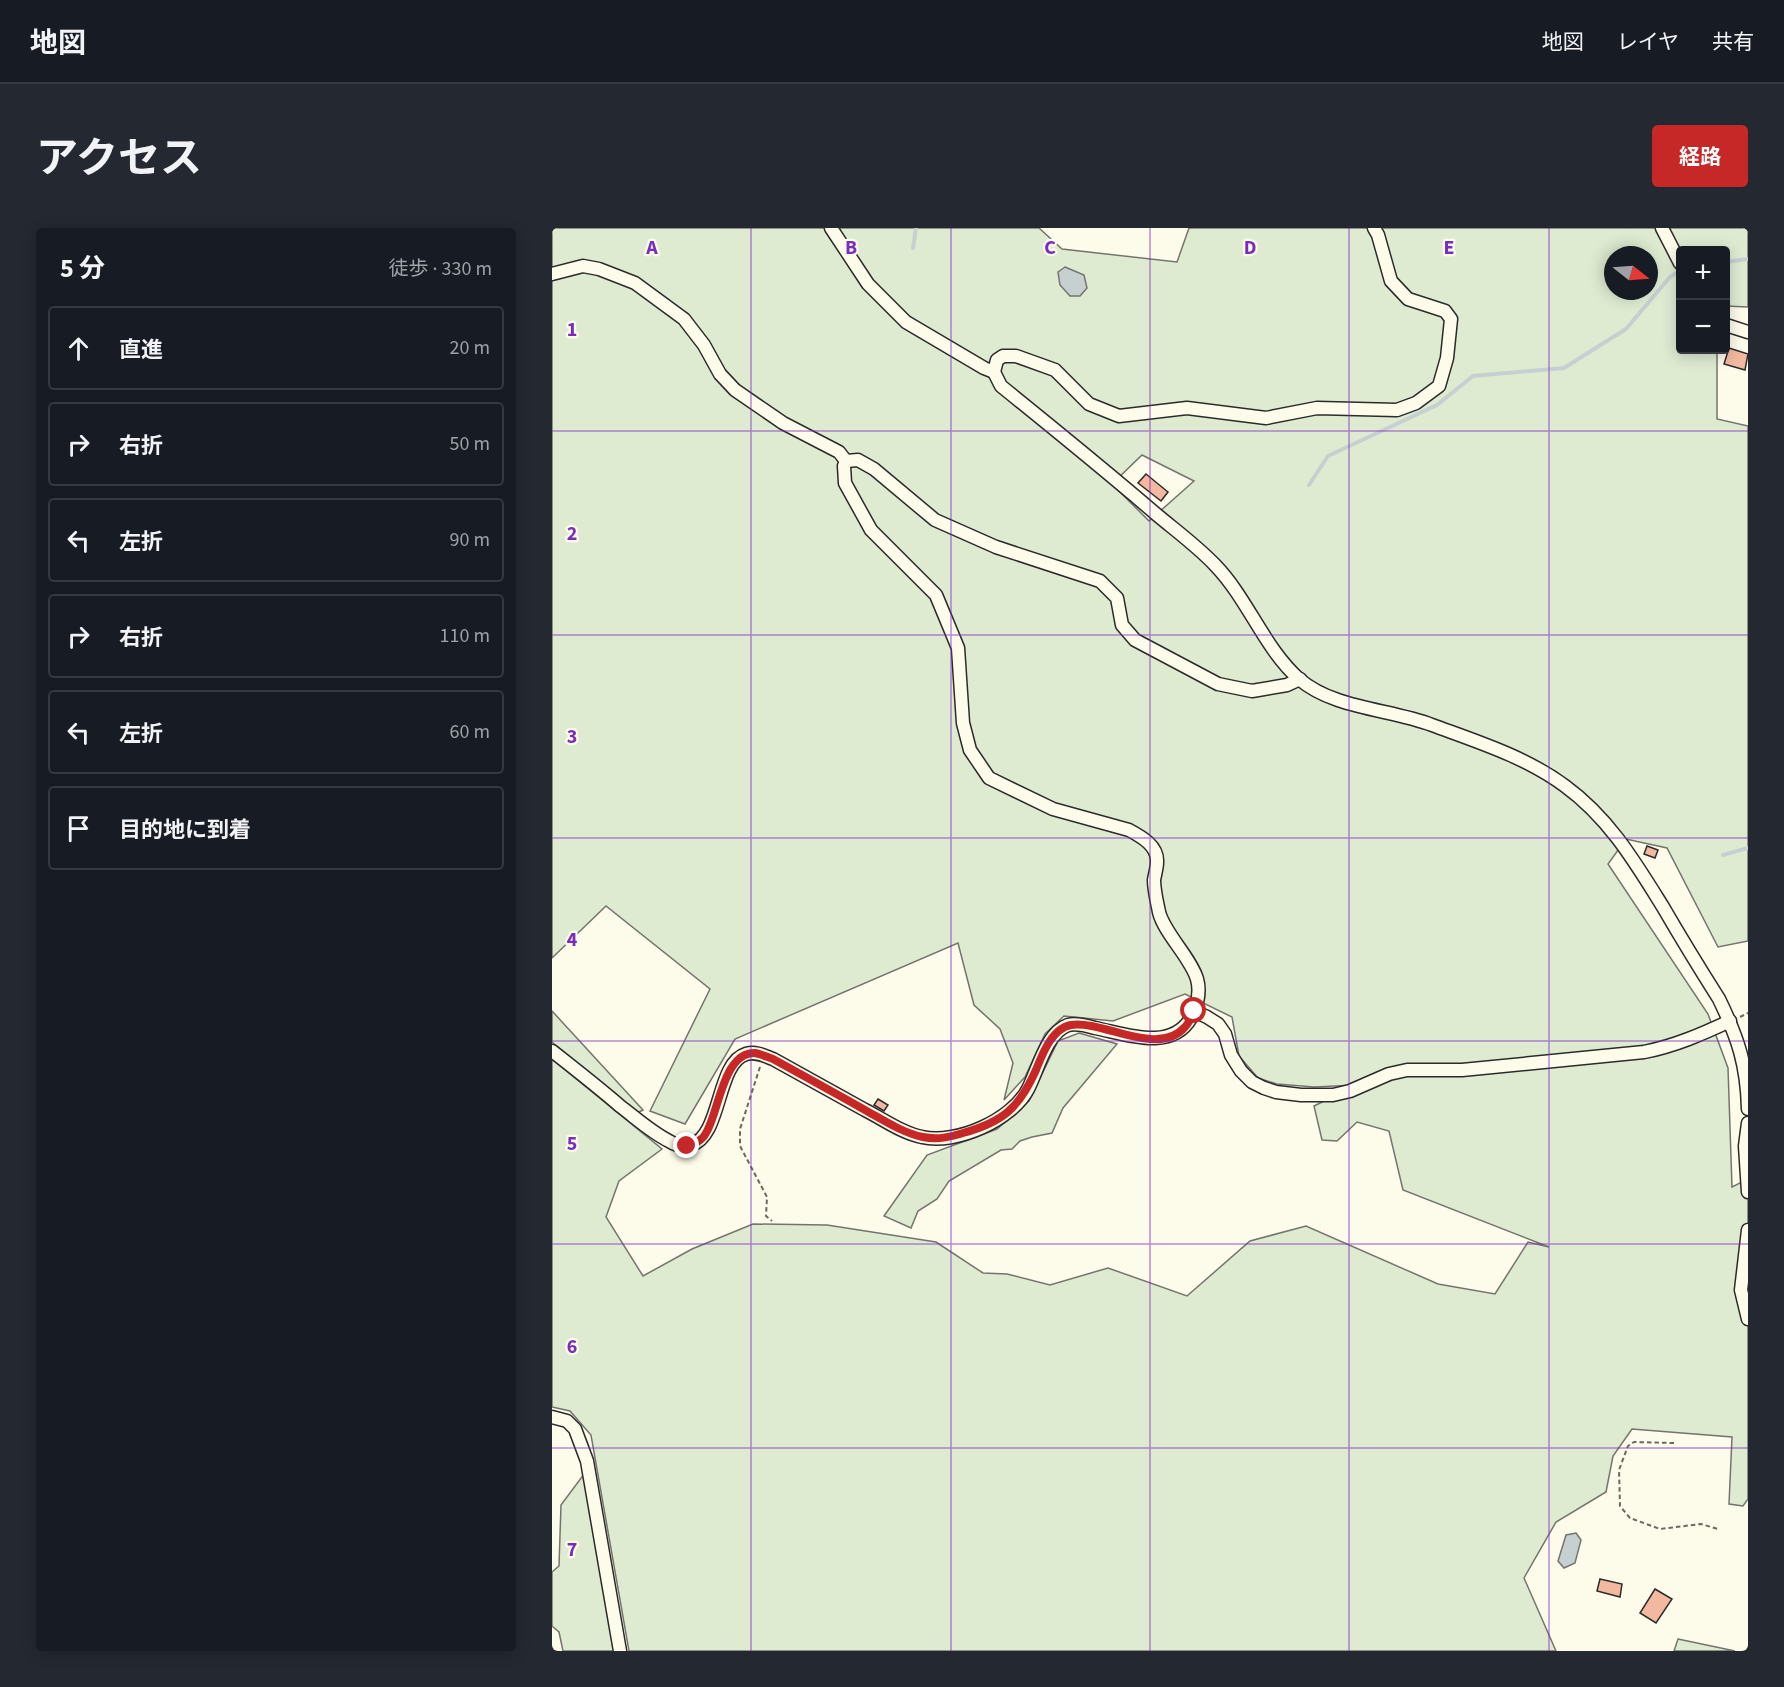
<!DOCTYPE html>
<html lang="ja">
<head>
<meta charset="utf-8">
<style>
	:root { --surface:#171b24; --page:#242831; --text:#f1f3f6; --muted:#9ea1a6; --line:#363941; --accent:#c62828 }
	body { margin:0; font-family:"Source Sans 3","Noto Sans JP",sans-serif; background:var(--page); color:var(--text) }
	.controls { position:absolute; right:18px; top:18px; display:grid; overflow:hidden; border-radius:6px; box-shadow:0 3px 15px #0003 }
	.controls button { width:54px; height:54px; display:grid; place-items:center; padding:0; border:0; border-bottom:2px solid var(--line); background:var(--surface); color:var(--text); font:30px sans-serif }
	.compass { position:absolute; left:1052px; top:18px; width:54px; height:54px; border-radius:50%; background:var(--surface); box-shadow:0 3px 15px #0003; rotate:107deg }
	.stop { position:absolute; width:18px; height:18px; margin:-14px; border:4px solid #c62828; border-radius:50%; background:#fff }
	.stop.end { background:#c62828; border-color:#fff; box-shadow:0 2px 6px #0008 }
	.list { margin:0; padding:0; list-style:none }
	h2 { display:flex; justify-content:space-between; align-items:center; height:78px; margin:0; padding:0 24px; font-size:26px }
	h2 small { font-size:20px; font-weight:400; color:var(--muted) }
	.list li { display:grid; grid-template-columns:39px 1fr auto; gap:18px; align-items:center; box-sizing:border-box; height:84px; margin:0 12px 12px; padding:0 12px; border:2px solid var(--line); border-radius:6px }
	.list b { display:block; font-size:22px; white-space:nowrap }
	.list em { font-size:20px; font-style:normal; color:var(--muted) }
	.icon { flex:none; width:33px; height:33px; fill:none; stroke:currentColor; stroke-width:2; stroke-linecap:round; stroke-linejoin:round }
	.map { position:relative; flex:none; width:1196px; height:1423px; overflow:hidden; border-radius:6px }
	header { display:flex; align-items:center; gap:36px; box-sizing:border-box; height:84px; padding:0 30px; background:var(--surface); border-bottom:2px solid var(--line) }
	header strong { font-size:28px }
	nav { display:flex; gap:33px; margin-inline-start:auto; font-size:21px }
	.intro { display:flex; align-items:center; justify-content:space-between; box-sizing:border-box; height:144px; padding:0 36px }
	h1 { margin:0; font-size:42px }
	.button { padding:15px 27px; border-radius:6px; background:var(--accent); color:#fff; font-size:21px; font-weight:700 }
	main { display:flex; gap:36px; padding:0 36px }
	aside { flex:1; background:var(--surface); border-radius:6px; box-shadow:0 3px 15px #0003 }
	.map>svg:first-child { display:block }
	.green { fill:#deebd1; stroke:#74746e; stroke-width:1.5; fill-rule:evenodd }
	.water { fill:#c7d0d0; stroke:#74746e; stroke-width:1.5 }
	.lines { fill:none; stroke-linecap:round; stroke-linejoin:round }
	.stream { stroke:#c7d0d0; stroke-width:4 }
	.building { fill:#f2b8a0; stroke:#2b2b2b; stroke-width:1.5 }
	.street-casing { stroke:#2b2b2b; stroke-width:15 }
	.path { stroke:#6a6964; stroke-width:2; stroke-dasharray:4.5 3; stroke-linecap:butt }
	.street { stroke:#fdfbea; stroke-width:12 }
	.route { stroke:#c62828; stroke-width:8 }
	.grid { fill:none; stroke:#7b2cbf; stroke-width:1.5; stroke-opacity:0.55 }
	.grid-label { font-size:20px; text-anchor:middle; font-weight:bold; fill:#7b2cbf; stroke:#fdfbea; stroke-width:4.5; stroke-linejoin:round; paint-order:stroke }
</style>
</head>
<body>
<header>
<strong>地図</strong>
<nav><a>地図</a><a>レイヤ</a><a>共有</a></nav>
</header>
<div class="intro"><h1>アクセス</h1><a class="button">経路</a></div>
<main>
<aside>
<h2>5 分<small>徒歩 · 330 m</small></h2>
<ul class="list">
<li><svg class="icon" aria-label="ahead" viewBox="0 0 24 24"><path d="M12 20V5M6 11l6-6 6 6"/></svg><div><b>直進</b></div><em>20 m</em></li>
<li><svg class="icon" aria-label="right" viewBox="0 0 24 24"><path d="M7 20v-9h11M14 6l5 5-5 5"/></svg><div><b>右折</b></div><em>50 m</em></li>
<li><svg class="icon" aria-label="left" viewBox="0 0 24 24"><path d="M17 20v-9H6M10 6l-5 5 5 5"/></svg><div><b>左折</b></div><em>90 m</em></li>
<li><svg class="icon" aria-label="right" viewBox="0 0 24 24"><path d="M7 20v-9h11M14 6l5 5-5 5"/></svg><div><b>右折</b></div><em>110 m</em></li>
<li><svg class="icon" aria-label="left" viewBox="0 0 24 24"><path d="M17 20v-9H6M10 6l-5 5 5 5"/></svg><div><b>左折</b></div><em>60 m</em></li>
<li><svg class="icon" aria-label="arrive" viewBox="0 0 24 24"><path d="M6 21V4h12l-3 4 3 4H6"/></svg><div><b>目的地に到着</b></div></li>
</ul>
</aside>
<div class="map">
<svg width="1196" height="1423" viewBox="0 0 1196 1423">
	<rect width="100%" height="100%" fill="#fdfbea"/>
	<!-- green -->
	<g class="green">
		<path d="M0,0H487L510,21L625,34L637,0H1196V79L1174,78V22H1128V122H1165V191L1196,198V713L1166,719L1115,620L1074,611L1056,636L1156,786L1176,840L1180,959L1196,951V1271L1191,1278L1177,1276L1180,1209L1080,1201L1061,1228L1054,1264L1004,1294L972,1350L1004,1423H77L39,1207L18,1183L0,1179V831L110,921L67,953L54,989L91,1048L140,1021L201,996L275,997L384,1014L431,1045L455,1046L498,1057L556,1040L635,1068L698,1013L754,998L886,1056L943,1066L976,1014L997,1019L851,962L837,903L805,894L785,913L770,912L762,878L805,857L762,859L725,856L706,850L687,828L680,789L633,766L561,793L512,788L493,806L473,849L452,872L461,835L448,801L422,777L406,715L183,811L133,896L98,883L158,761L54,678L0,730ZM1061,27H1097V63H1061ZM590,227L642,253L597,293L560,256Z"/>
		<polygon points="0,783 91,882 85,885 0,814"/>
		<polygon points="527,805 565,816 511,880 500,905 480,909 468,913 460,921 449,922 397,953 385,971 366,983 359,1000 332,988 375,927 445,901 477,873 506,813"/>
		<polygon points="32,1246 62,1423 11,1423 7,1404 0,1398 0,1344 7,1338 9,1277"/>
		<polygon points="1126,1411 1183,1423 1122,1423"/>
	</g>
	<!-- water -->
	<g class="water">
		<polygon points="513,39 532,47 535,60 528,68 518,68 508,57 506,44"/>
		<polygon points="1024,1305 1029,1312 1023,1335 1012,1340 1006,1333 1014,1307"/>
	</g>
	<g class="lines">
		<!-- stream -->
		<g class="stream">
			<polyline points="361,20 364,0"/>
			<polyline points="1174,34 1196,31"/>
			<polyline points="757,257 776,228 885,177 921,148 1012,140 1074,101 1118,49 1128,43"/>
			<polyline points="1171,627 1196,620"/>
		</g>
	</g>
	<!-- building -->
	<g class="building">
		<polygon points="1177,120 1196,126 1193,142 1172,136"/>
		<polygon points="594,246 616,264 609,273 586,255"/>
		<polygon points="1095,618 1106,622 1103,630 1092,626"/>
		<polygon points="326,871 336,877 332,883 322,877"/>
		<polygon points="1048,1351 1070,1356 1068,1369 1045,1363"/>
		<polygon points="1103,1361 1120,1371 1104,1395 1088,1385"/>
	</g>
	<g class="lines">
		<!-- street casing -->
		<g class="street-casing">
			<g id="street">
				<polyline points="279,0 316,56 354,94 432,140 442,144"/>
				<path d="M822,0L826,7L839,53L856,71L893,83L899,91L895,130L887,158L864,175L845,182L765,180L714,190L635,180L567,188L537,176L503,142L464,128H451L445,132L442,144L449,158C501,200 553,242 604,286C623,302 645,318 663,337C696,371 712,420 747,451C782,481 838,481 880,497C926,514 974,529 1013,558C1057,590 1083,634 1111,679C1129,710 1148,741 1167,771C1186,810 1195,837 1196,881"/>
				<polyline points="1110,0 1128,35"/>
				<path d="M0,46L31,38L47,41L83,55L132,91L152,117L168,146L183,162L231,195L287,224L294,233L292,238L293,255L319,302L384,367L406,420L411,495L418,522L437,550L501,581L577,602C590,609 606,618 605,634C605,640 603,646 602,652C602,662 605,674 607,684C612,705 639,730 645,751C649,765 645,778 639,790C619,824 574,806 543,800C536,798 524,795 516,797C494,805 486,842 476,861C460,892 404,917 370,909C350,905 331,891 313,882C282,865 252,848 221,831C213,828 204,823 194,826C164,835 170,908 139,917C131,919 123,917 117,913C99,904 84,890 68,878C46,859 23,841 0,823"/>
				<polyline points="1174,97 1196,104"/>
				<polyline points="294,233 306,232 322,241 383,292 444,319 548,353 565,370 570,397 583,412 666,456 700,463 735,457 748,451"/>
				<path d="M642,783L655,789L666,796L673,806L679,827L689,843L700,854L712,860L724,864L749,867H781L798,863L837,846L855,842H910L1092,824C1123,818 1150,806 1178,793"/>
				<polyline points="1196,895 1193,918 1196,964"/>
				<polyline points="1196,1002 1189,1062 1196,1091"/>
				<polyline points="0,1189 15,1193 23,1201 35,1233 68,1423"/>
			</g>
		</g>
		<!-- path -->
		<g class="path">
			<polyline points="1188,789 1196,785"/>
			<polyline points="208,839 188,901 188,918 215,969 214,988 220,993"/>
			<polyline points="1122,1215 1082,1214 1076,1218 1067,1242 1068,1278 1078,1290 1108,1301 1149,1296 1166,1301"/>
		</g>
		<!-- street -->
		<use href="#street" class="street"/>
	</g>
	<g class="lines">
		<!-- route -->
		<path class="route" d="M135,918C143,915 150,913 154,905C167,884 171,824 203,825C209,826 215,829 221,831C252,848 283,865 313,882C331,892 351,905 371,909C386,912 398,909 411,905C451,894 467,880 484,842C490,827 500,800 519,797C552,792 606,830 633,799C637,795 640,788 642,783"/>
	</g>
	<!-- grid -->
	<path class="grid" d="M199,0V1423M399,0V1423M598,0V1423M797,0V1423M997,0V1423M0,203H1196M0,407H1196M0,610H1196M0,813H1196M0,1016H1196M0,1220H1196"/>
	<g class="grid-label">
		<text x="100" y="26">A</text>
		<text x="299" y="26">B</text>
		<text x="498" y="26">C</text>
		<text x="698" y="26">D</text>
		<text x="897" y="26">E</text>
		<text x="20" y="108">1</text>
		<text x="20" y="312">2</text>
		<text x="20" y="515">3</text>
		<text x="20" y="718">4</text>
		<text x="20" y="922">5</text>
		<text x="20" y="1125">6</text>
		<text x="20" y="1328">7</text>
	</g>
</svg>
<div class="controls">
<button>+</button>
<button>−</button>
</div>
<svg class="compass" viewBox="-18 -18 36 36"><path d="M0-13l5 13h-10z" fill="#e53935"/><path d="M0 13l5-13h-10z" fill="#9ea1a6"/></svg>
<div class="stop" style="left:642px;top:783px"></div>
<div class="stop end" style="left:135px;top:918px"></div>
</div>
</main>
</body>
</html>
